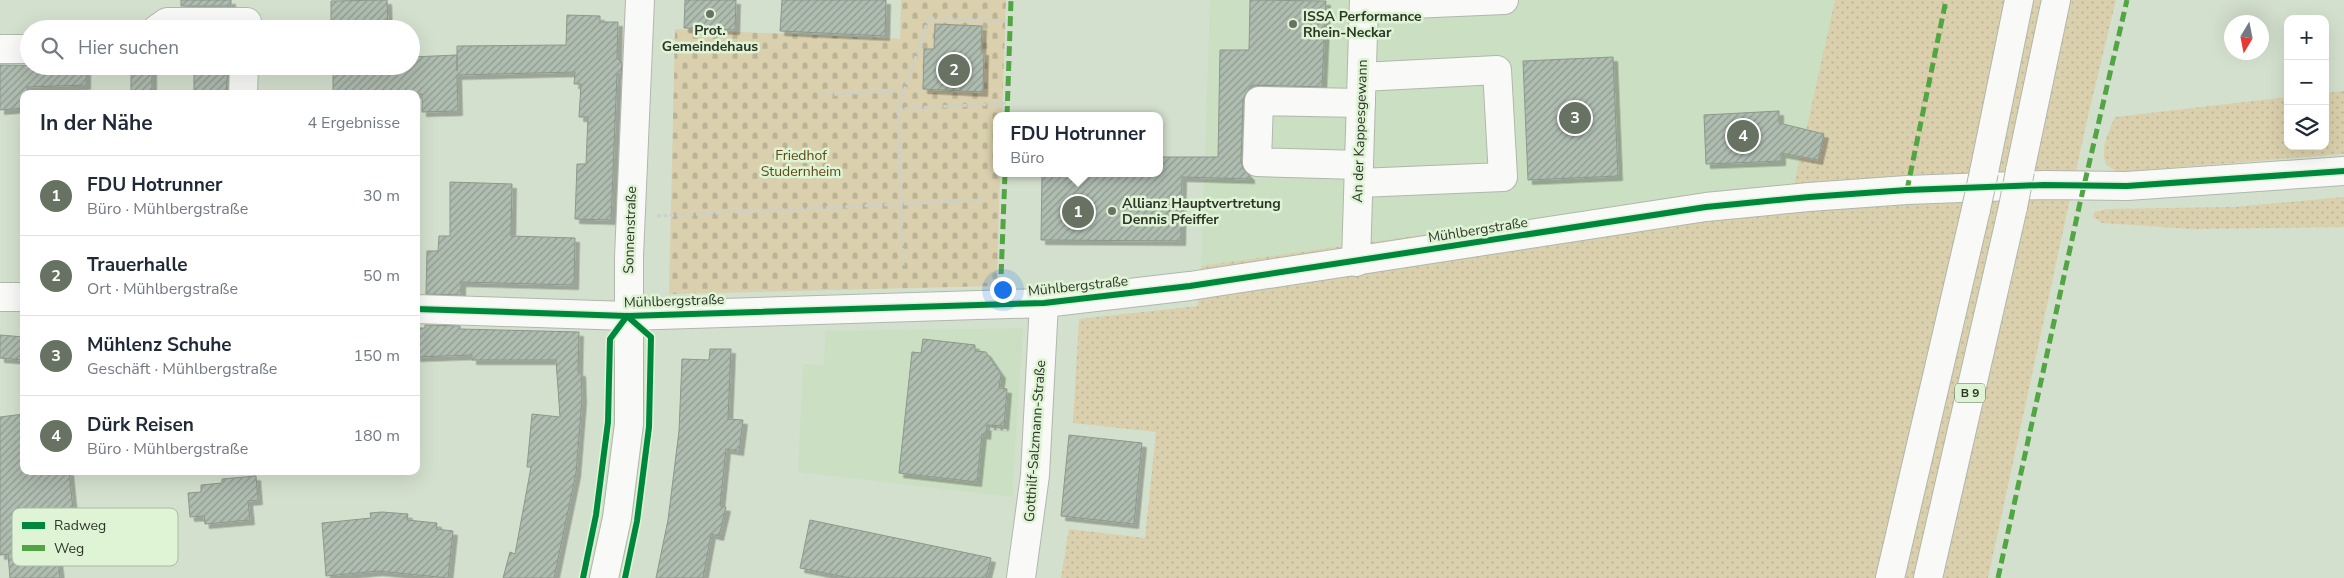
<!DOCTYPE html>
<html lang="de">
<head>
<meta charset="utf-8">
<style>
	:root { --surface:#fff; --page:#f6f6f7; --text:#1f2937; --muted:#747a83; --line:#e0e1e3; --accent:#687263 }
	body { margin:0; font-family:"Nunito Sans",sans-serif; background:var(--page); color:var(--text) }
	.controls { position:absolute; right:15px; top:15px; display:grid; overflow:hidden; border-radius:10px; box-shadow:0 5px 20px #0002 }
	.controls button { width:45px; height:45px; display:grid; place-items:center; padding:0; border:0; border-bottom:1px solid var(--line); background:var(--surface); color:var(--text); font:25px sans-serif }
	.compass { position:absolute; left:2224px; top:15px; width:45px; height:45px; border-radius:50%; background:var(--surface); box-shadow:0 5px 20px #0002; rotate:190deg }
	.you { position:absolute; left:1002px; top:289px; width:18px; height:18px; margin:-12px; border:4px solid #fff; border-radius:50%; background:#1a73e8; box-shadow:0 0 0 8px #1a73e833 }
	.badge { display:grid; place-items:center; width:32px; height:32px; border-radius:50%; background:var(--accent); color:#fff; font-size:16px; font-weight:700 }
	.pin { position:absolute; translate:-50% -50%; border:2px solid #fff; box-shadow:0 1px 5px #0006 }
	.popup { position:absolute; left:993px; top:112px; width:170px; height:65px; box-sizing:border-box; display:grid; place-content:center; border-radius:10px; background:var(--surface); filter:drop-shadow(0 1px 4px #0005); font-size:16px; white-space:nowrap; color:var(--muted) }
	.popup b { font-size:19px; color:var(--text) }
	.popup::after { content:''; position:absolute; left:50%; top:100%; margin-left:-10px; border:10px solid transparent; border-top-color:var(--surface) }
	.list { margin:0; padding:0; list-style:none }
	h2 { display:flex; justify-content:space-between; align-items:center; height:65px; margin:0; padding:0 20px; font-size:21px }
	h2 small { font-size:16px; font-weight:400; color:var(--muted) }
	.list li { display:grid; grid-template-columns:32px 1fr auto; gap:15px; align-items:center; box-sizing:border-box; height:80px; padding:0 20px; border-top:1px solid var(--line) }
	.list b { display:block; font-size:19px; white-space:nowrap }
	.list p { margin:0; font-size:16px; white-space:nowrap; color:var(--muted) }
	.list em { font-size:16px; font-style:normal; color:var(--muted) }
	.icon { flex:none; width:28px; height:28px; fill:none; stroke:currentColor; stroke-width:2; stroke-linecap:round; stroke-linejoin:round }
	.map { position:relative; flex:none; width:2344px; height:578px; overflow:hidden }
	.search { position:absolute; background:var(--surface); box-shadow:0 5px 20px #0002; left:20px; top:20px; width:400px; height:55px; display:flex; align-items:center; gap:12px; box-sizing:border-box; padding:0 18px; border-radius:28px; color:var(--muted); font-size:19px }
	.panel { position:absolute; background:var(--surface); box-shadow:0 5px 20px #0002; left:20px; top:90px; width:400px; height:385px; border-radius:10px }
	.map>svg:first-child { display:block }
	.built { fill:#cbdfc2 }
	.grass { fill:url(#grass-dots) }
	.cemetery { fill:url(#cemetery-stones) }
	.building { fill:url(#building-hatch); stroke:#8c988d; filter:url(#shadow) }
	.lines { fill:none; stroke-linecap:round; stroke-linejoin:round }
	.minor-casing { stroke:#afb8ab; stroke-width:30 }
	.highway-casing { stroke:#afb8ab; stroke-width:30 }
	.path { stroke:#ccd0cb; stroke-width:3; stroke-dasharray:4 2.5; stroke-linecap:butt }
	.minor { stroke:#f9faf8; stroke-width:28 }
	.highway { stroke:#f9faf8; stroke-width:28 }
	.highway-bridge-casing { stroke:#afb8ab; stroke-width:30; stroke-linecap:butt }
	.highway-bridge { stroke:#f9faf8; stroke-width:28 }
	.quiet { stroke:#52a543; stroke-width:5; stroke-dasharray:10 5; stroke-linecap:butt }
	.cycleway-casing { stroke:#def4d4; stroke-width:9 }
	.cycleway { stroke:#00873e; stroke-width:6 }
	.poi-dot { fill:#687263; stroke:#def4d4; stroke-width:2 }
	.labels { text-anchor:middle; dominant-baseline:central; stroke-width:5; stroke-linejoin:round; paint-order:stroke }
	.shield { fill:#def4d4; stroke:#636f5d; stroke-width:1 }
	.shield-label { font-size:12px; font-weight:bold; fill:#2e362a }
	.poi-label { font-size:14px; font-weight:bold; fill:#2e362a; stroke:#def4d4; text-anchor:start }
	.street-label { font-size:14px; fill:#2e362a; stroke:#def4d4 }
	.park-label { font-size:14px; fill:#614714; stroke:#def4d4 }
	.key { fill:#def4d4; stroke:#a9bba1; stroke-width:1 }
	.key-label { font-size:14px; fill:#2e362a }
</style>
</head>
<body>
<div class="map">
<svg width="2344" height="578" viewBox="0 0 2344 578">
	<defs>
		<pattern id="grass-dots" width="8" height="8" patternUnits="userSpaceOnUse" patternTransform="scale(1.25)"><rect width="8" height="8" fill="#dad0ad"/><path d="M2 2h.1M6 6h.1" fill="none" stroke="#bbb395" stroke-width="1.8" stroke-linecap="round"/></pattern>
		<pattern id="cemetery-stones" width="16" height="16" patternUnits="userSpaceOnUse" patternTransform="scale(1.25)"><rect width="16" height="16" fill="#dad0ad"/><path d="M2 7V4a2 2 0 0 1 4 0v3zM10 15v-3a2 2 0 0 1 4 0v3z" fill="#bbb395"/></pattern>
		<pattern id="building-hatch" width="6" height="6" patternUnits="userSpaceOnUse" patternTransform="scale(1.25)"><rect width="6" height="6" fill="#afbcb0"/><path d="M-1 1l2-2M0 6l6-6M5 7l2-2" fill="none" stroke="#8f9a8f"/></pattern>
		<filter id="shadow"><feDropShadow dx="4.5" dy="4.5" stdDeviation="0" flood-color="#0004"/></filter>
	</defs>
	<rect width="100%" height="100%" fill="#d4e0ce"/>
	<!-- built -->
	<g class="built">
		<polygon points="1210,0 1835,0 1795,185 1704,195 1201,266"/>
		<polygon points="1023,328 1012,497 798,472 803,364 824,365 825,331"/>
	</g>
	<!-- grass -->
	<g class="grass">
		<polygon points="1835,0 2116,0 2087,120 1988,578 1061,578 1069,529 1145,538 1156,432 1073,423 1079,319 1198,306 1201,266 1704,195 1794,185"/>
		<path d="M2344,91V154L2118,172L2106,165C2100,148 2108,133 2115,117L2288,97V146H2325V93Z"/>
		<polygon points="2344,197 2344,227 2192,229 2102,223 2093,217 2094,212 2107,209 2234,207"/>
	</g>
	<!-- cemetery -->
	<polygon class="cemetery" points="901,0 1006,0 1002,116 997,116 997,173 1000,173 997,286 669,294 675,29 900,39"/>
	<!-- building -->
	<g class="building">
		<rect x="181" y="0" width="50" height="6"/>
		<polygon points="387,0 388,29 331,29 331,1"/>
		<polygon points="685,0 736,0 735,30 684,28"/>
		<polygon points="782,0 886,0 885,36 780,31"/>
		<polygon points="1250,0 1326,1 1322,87 1252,85 1246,93 1243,100 1241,161 1243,169 1250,176 1250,179 1182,177 1181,241 1041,240 1042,173 1159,173 1159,157 1218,157 1220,50 1249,50"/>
		<polygon points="567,15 600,16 600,22 618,22 617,58 622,63 621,74 617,74 611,220 575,219 577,164 586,164 588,117 579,117 581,84 574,84 575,72 457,75 458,111 422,112 422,94 333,92 333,66 411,66 411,57 457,55 457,71 457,46 566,45"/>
		<polygon points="935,24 982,26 981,51 984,51 983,92 923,89 924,49 934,49"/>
		<polygon points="1613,57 1618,176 1528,180 1523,61"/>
		<polygon points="0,65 86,66 86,85 27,87 27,94 24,94 24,108 0,110"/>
		<rect x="131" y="66" width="21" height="28"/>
		<polygon points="191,66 228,66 226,94 194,94 194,66"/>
		<polygon points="1779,111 1779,123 1824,134 1818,160 1781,153 1781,161 1706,164 1704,115"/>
		<polygon points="450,182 512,184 511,236 575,238 574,285 461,282 461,295 426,294 427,251 438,251 439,236 450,236"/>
		<polygon points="425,325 460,326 460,329 579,332 578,372 581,372 582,399 576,473 554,578 503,578 510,552 515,554 531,467 527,467 532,414 560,417 556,360 472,360 472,355 416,357 416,328 425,328"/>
		<polygon points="0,335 24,337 24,360 0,358"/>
		<polygon points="923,339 975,345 975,351 986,352 1001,374 999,388 1007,389 1004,426 987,425 986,435 982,434 977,482 899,473 912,352 921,353"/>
		<polygon points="710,349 731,349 728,419 743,420 739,451 726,449 720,506 726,507 719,536 711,534 703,578 656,578 668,520 679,431 682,359 709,360"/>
		<polygon points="24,414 24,471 69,471 77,548 57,550 60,578 10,578 8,554 0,555 0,417"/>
		<polygon points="1069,435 1142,443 1134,524 1061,516"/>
		<polygon points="256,476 258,500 248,501 250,520 205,524 204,516 190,517 188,493 201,492 201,485 222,483 222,479"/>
		<polygon points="382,512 408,514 407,520 437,523 436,529 453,531 448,578 378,571 326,576 322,523 371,518 370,513"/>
		<polygon points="810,520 991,558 986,578 850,578 800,568"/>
	</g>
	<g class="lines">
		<!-- minor casing -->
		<g class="minor-casing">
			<g id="minor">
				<polyline points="1364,6 1504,0"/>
				<polyline points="157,29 167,22 247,22"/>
				<polyline points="0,49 29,49"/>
				<polyline points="243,94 244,66"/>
				<polyline points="1359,165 1257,162 1259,101 1361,103"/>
				<polyline points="1359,183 1503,177 1497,70 1362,77"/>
				<polyline points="1356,262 1364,0"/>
				<polyline points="0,297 24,297"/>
				<polyline points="416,309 627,316 1044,303 1190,286 1706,207 1809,197 1907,190 2044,185 2127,186 2344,171"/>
				<polyline points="604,578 617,518 629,424 629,257 640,0"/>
				<polyline points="1021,578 1035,475 1044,303"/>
			</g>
		</g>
		<!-- highway casing -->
		<g class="highway-casing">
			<g id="highway">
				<polyline points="2020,171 2056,0"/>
				<polyline points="1984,172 2019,0"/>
				<polyline points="1890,578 1976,209"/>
				<polyline points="1928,578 2013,207"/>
			</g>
		</g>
		<!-- path -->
		<g class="path">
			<polyline points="821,95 905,90"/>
			<polyline points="898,109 929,18 1010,21"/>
			<polyline points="657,216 983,200"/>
			<polyline points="903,265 898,109 1008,103"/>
			<polyline points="990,429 1009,431"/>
		</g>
		<!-- minor -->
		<use href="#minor" class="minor"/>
		<!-- highway -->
		<use href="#highway" class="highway"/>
		<!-- highway-bridge casing -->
		<g class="highway-bridge-casing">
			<g id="highway-bridge">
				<polyline points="2013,207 2020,171"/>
				<polyline points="1976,209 1984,172"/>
			</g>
		</g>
		<!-- highway-bridge -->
		<use href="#highway-bridge" class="highway-bridge"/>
		<!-- quiet -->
		<g class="quiet">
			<polyline points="1007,116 1011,0"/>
			<polyline points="1907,190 1946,0"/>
			<polyline points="1000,304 1005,173"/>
			<polyline points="1998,578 2080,203 2127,0"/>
		</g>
		<!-- cycleway casing -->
		<g class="cycleway-casing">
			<g id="cycleway">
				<polyline points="416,309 627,316 1044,303 1190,286 1706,207 1809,197 1907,190 2044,185 2127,186 2344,171"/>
				<polyline points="583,578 596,515 608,422 610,339 627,316 651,337 649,427 637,521 625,578"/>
			</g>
		</g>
		<!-- cycleway -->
		<use href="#cycleway" class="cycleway"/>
	</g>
	<!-- markers -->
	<g class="poi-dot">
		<circle cx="710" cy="14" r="5"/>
		<circle cx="1293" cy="24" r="5"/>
		<circle cx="1112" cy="211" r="5"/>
	</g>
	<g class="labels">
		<!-- shield labels -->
		<rect class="shield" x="1955" y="383.5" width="30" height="19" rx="4"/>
		<g class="shield-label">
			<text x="1970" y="393">B 9</text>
		</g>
		<!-- poi labels -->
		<g class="poi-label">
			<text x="1303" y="16">ISSA Performance<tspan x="1303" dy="16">Rhein-Neckar</tspan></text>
			<text x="710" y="30" text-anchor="middle">Prot.<tspan x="710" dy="16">Gemeindehaus</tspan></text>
			<text x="1122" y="203">Allianz Hauptvertretung<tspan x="1122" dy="16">Dennis Pfeiffer</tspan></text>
		</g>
		<!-- street labels -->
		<g class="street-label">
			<text transform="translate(1360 131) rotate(-88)">An der Kappesgewann</text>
			<text transform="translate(630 230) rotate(-88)">Sonnenstraße</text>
			<text transform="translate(1478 230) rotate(-9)">Mühlbergstraße</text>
			<text transform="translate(1078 286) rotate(-6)">Mühlbergstraße</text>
			<text transform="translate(674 301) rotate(-2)">Mühlbergstraße</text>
			<text transform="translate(1035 441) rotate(-86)">Gotthilf-Salzmann-Straße</text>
		</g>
		<!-- park labels -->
		<g class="park-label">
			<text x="801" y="155">Friedhof<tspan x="801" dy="16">Studernheim</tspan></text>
		</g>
	</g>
	<!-- legend -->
	<rect x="12" y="508" width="166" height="58" rx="8" class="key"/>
	<rect x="22" y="522" width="23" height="7" fill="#00873e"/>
	<rect x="22" y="545" width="23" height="6" fill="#52a543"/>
	<g class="key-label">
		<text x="54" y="530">Radweg</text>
		<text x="54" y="553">Weg</text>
	</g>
</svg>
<div class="controls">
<button>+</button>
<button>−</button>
<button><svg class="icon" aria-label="layers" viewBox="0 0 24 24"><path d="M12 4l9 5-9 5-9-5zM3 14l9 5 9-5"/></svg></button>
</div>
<svg class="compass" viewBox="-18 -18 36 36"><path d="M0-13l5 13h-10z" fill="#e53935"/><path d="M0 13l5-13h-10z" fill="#747a83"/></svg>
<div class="you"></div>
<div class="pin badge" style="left:1078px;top:212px">1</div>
<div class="popup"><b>FDU Hotrunner</b>Büro</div>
<div class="pin badge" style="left:954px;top:70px">2</div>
<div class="pin badge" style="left:1575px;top:118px">3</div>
<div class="pin badge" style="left:1743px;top:136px">4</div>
<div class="search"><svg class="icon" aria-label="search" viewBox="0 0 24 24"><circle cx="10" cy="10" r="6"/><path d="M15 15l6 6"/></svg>Hier suchen</div>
<section class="panel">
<h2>In der Nähe<small>4 Ergebnisse</small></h2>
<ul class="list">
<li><span class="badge">1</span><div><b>FDU Hotrunner</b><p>Büro · Mühlbergstraße</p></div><em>30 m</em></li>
<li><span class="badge">2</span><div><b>Trauerhalle</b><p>Ort · Mühlbergstraße</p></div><em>50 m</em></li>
<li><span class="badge">3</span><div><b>Mühlenz Schuhe</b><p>Geschäft · Mühlbergstraße</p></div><em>150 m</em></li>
<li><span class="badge">4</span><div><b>Dürk Reisen</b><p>Büro · Mühlbergstraße</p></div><em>180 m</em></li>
</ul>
</section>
</div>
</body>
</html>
